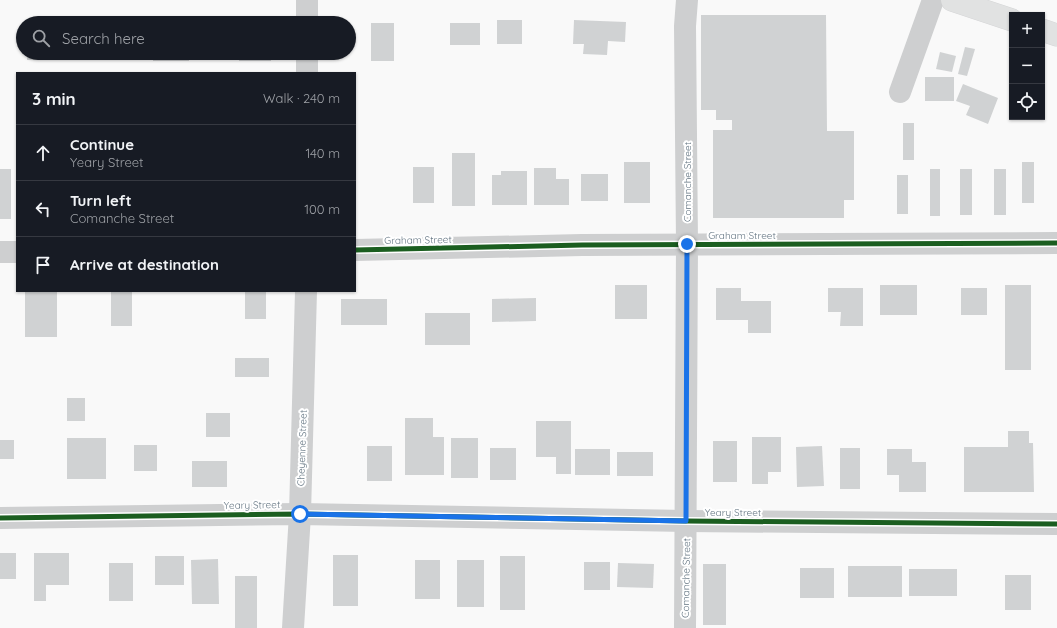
<!DOCTYPE html>
<html lang="en">
<head>
<meta charset="utf-8">
<style>
	:root { --surface:#171b24; --page:#242831; --text:#f1f3f6; --muted:#9ea1a6; --line:#363941 }
	body { margin:0; font-family:Quicksand,sans-serif; background:var(--page); color:var(--text) }
	.controls { position:absolute; right:12px; top:12px; display:grid; overflow:hidden; border-radius:0px; box-shadow:0 1px 3px #0004 }
	.controls button { width:36px; height:36px; display:grid; place-items:center; padding:0; border:0; border-bottom:1px solid var(--line); background:var(--surface); color:var(--text); font:20px sans-serif }
	.stop { position:absolute; width:12px; height:12px; margin:-9px; border:3px solid #1a73e8; border-radius:50%; background:#fff }
	.stop.end { background:#1a73e8; border-color:#fff; box-shadow:0 1px 4px #0008 }
	.list { margin:0; padding:0; list-style:none }
	h2 { display:flex; justify-content:space-between; align-items:center; height:52px; margin:0; padding:0 16px; font-size:17px }
	h2 small { font-size:13px; font-weight:400; color:var(--muted) }
	.list li { display:grid; grid-template-columns:26px 1fr auto; gap:12px; align-items:center; box-sizing:border-box; height:56px; padding:0 16px; border-top:1px solid var(--line) }
	.list b { display:block; font-size:15px; white-space:nowrap }
	.list p { margin:0; font-size:13px; white-space:nowrap; color:var(--muted) }
	.list em { font-size:13px; font-style:normal; color:var(--muted) }
	.icon { flex:none; width:22px; height:22px; fill:none; stroke:currentColor; stroke-width:2; stroke-linecap:round; stroke-linejoin:round }
	.map { position:relative; flex:none; width:1057px; height:628px; overflow:hidden }
	.search { position:absolute; background:var(--surface); box-shadow:0 1px 3px #0004; left:16px; top:16px; width:340px; height:44px; display:flex; align-items:center; gap:10px; box-sizing:border-box; padding:0 14px; border-radius:22px; color:var(--muted); font-size:15px }
	.panel { position:absolute; background:var(--surface); box-shadow:0 1px 3px #0004; left:16px; top:72px; width:340px; height:220px; border-radius:0px }
	.map>svg:first-child { display:block }
	.building { fill:#d0d2d3 }
	.lines { fill:none; stroke-linecap:round; stroke-linejoin:round }
	.major-casing { stroke:#d5d6d7; stroke-width:23 }
	.minor { stroke:#cecfd0; stroke-width:22 }
	.major { stroke:#e1e2e2; stroke-width:22 }
	.cycleway-casing { stroke:#fff; stroke-width:8 }
	.cycleway { stroke:#1b5e20; stroke-width:5 }
	.route { stroke:#1a73e8; stroke-width:5 }
	.labels { text-anchor:middle; dominant-baseline:central; stroke-width:4; stroke-linejoin:round; paint-order:stroke }
	.street-label { font-size:10px; fill:#657683; stroke:#fff }
</style>
</head>
<body>
<div class="map">
<svg width="1057" height="628" viewBox="0 0 1057 628">
	<rect width="100%" height="100%" fill="#f9f9f9"/>
	<!-- building -->
	<g class="building">
		<polygon points="701,15 826,15 827,131 854,131 854,200 844,200 844,218 713,218 713,130 732,130 732,120 716,120 716,110 701,110"/>
		<rect x="497" y="20" width="25" height="24"/>
		<polygon points="574,20 626,22 625,42 608,41 607,55 583,54 584,44 573,44"/>
		<rect x="371" y="23" width="23" height="38"/>
		<rect x="450" y="23" width="30" height="22"/>
		<polygon points="965,47 975,49 967,76 958,74"/>
		<polygon points="940,52 956,56 952,72 936,69"/>
		<rect x="27" y="53" width="35" height="7"/>
		<rect x="67" y="53" width="37" height="4"/>
		<rect x="110" y="53" width="37" height="5"/>
		<rect x="153" y="53" width="36" height="8"/>
		<rect x="239" y="53" width="32" height="8"/>
		<rect x="925" y="77" width="29" height="24"/>
		<polygon points="963,84 998,98 988,124 966,115 970,106 956,101"/>
		<rect x="903" y="123" width="11" height="37"/>
		<rect x="452" y="153" width="23" height="53"/>
		<rect x="624" y="162" width="26" height="41"/>
		<rect x="1022" y="162" width="12" height="41"/>
		<rect x="413" y="167" width="21" height="36"/>
		<polygon points="534,168 556,168 556,179 569,179 569,205 534,205"/>
		<rect x="0" y="169" width="11" height="50"/>
		<rect x="930" y="169" width="10" height="47"/>
		<rect x="960" y="169" width="12" height="46"/>
		<rect x="994" y="169" width="12" height="46"/>
		<polygon points="501,171 527,171 527,205 492,205 492,175 501,175"/>
		<rect x="581" y="174" width="27" height="27"/>
		<rect x="897" y="175" width="11" height="39"/>
		<rect x="615" y="285" width="32" height="34"/>
		<rect x="880" y="285" width="37" height="30"/>
		<rect x="1005" y="285" width="26" height="85"/>
		<polygon points="716,288 741,288 741,301 771,301 771,333 748,333 748,320 716,320"/>
		<polygon points="828,288 863,288 863,326 840,326 841,312 828,312"/>
		<rect x="961" y="288" width="26" height="27"/>
		<rect x="25" y="291" width="32" height="46"/>
		<rect x="111" y="291" width="21" height="35"/>
		<rect x="245" y="291" width="21" height="28"/>
		<polygon points="536,298 536,321 492,322 492,299"/>
		<rect x="341" y="299" width="46" height="26"/>
		<rect x="425" y="313" width="45" height="32"/>
		<rect x="235" y="358" width="34" height="19"/>
		<rect x="67" y="398" width="18" height="23"/>
		<rect x="206" y="413" width="24" height="24"/>
		<polygon points="405,418 433,418 433,437 444,437 444,475 405,475"/>
		<polygon points="536,421 571,421 571,474 556,474 556,457 536,457"/>
		<polygon points="1008,431 1029,431 1029,443 1033,443 1034,492 964,492 964,447 1008,447"/>
		<polygon points="752,437 781,437 781,472 768,472 768,484 752,484"/>
		<rect x="67" y="438" width="39" height="41"/>
		<rect x="451" y="438" width="27" height="40"/>
		<rect x="0" y="440" width="14" height="19"/>
		<rect x="713" y="441" width="24" height="41"/>
		<rect x="134" y="445" width="23" height="26"/>
		<rect x="367" y="446" width="25" height="35"/>
		<polygon points="822,446 824,486 797,487 796,447"/>
		<rect x="490" y="448" width="26" height="32"/>
		<rect x="840" y="448" width="20" height="41"/>
		<rect x="575" y="449" width="35" height="26"/>
		<polygon points="887,449 912,449 912,462 926,462 926,492 899,492 899,475 887,475"/>
		<rect x="617" y="452" width="36" height="24"/>
		<rect x="192" y="461" width="35" height="26"/>
		<rect x="0" y="553" width="16" height="26"/>
		<polygon points="34,553 69,553 69,585 46,585 46,601 34,601"/>
		<rect x="333" y="555" width="25" height="51"/>
		<rect x="155" y="556" width="29" height="29"/>
		<rect x="500" y="556" width="25" height="54"/>
		<polygon points="218,559 219,604 192,604 191,560"/>
		<rect x="415" y="560" width="25" height="39"/>
		<rect x="457" y="560" width="27" height="47"/>
		<rect x="584" y="562" width="26" height="28"/>
		<rect x="109" y="563" width="24" height="38"/>
		<polygon points="618,563 654,564 653,588 617,587"/>
		<rect x="703" y="564" width="23" height="61"/>
		<rect x="848" y="566" width="54" height="31"/>
		<rect x="800" y="568" width="34" height="30"/>
		<rect x="909" y="569" width="48" height="27"/>
		<rect x="1005" y="575" width="26" height="35"/>
		<rect x="235" y="576" width="22" height="52"/>
	</g>
	<g class="lines">
		<!-- major casing -->
		<g class="major-casing">
			<g id="major">
				<polyline points="952,0 1012,20"/>
				<polyline points="1042,30 1057,35"/>
			</g>
		</g>
		<!-- minor -->
		<g class="minor">
			<polyline points="307,23 307,0"/>
			<polyline points="307,73 307,53"/>
			<polyline points="900,92 933,0"/>
			<polyline points="355,250 582,245 1057,243"/>
			<polyline points="0,252 17,252"/>
			<polyline points="0,518 300,514 686,521 1057,524"/>
			<polyline points="293,628 300,514 306,291"/>
			<polyline points="685,628 687,244 685,26 687,0"/>
		</g>
		<!-- major -->
		<use href="#major" class="major"/>
		<!-- cycleway casing -->
		<g class="cycleway-casing">
			<g id="cycleway">
				<polyline points="355,250 582,245 1057,243"/>
				<polyline points="0,518 300,514 686,521 1057,524"/>
			</g>
		</g>
		<!-- cycleway -->
		<use href="#cycleway" class="cycleway"/>
	</g>
	<g class="lines">
		<!-- route -->
		<polyline class="route" points="300,514 686,521 687,244"/>
	</g>
	<g class="labels">
		<!-- street labels -->
		<g class="street-label">
			<text transform="translate(687 182) rotate(-90)">Comanche Street</text>
			<text x="742" y="235">Graham Street</text>
			<text transform="translate(418 240) rotate(-1)">Graham Street</text>
			<text transform="translate(302 448) rotate(-88)">Cheyenne Street</text>
			<text transform="translate(252 505) rotate(-1)">Yeary Street</text>
			<text x="733" y="512">Yeary Street</text>
			<text transform="translate(686 578) rotate(-89)">Comanche Street</text>
		</g>
	</g>
</svg>
<div class="controls">
<button>+</button>
<button>−</button>
<button><svg class="icon" aria-label="locate" viewBox="0 0 24 24"><circle cx="12" cy="12" r="6"/><path d="M12 2v4M12 18v4M2 12h4M18 12h4"/></svg></button>
</div>
<div class="stop" style="left:300px;top:514px"></div>
<div class="stop end" style="left:687px;top:244px"></div>
<div class="search"><svg class="icon" aria-label="search" viewBox="0 0 24 24"><circle cx="10" cy="10" r="6"/><path d="M15 15l6 6"/></svg>Search here</div>
<section class="panel">
<h2>3 min<small>Walk · 240 m</small></h2>
<ul class="list">
<li><svg class="icon" aria-label="ahead" viewBox="0 0 24 24"><path d="M12 20V5M6 11l6-6 6 6"/></svg><div><b>Continue</b><p>Yeary Street</p></div><em>140 m</em></li>
<li><svg class="icon" aria-label="left" viewBox="0 0 24 24"><path d="M17 20v-9H6M10 6l-5 5 5 5"/></svg><div><b>Turn left</b><p>Comanche Street</p></div><em>100 m</em></li>
<li><svg class="icon" aria-label="arrive" viewBox="0 0 24 24"><path d="M6 21V4h12l-3 4 3 4H6"/></svg><div><b>Arrive at destination</b></div></li>
</ul>
</section>
</div>
</body>
</html>
